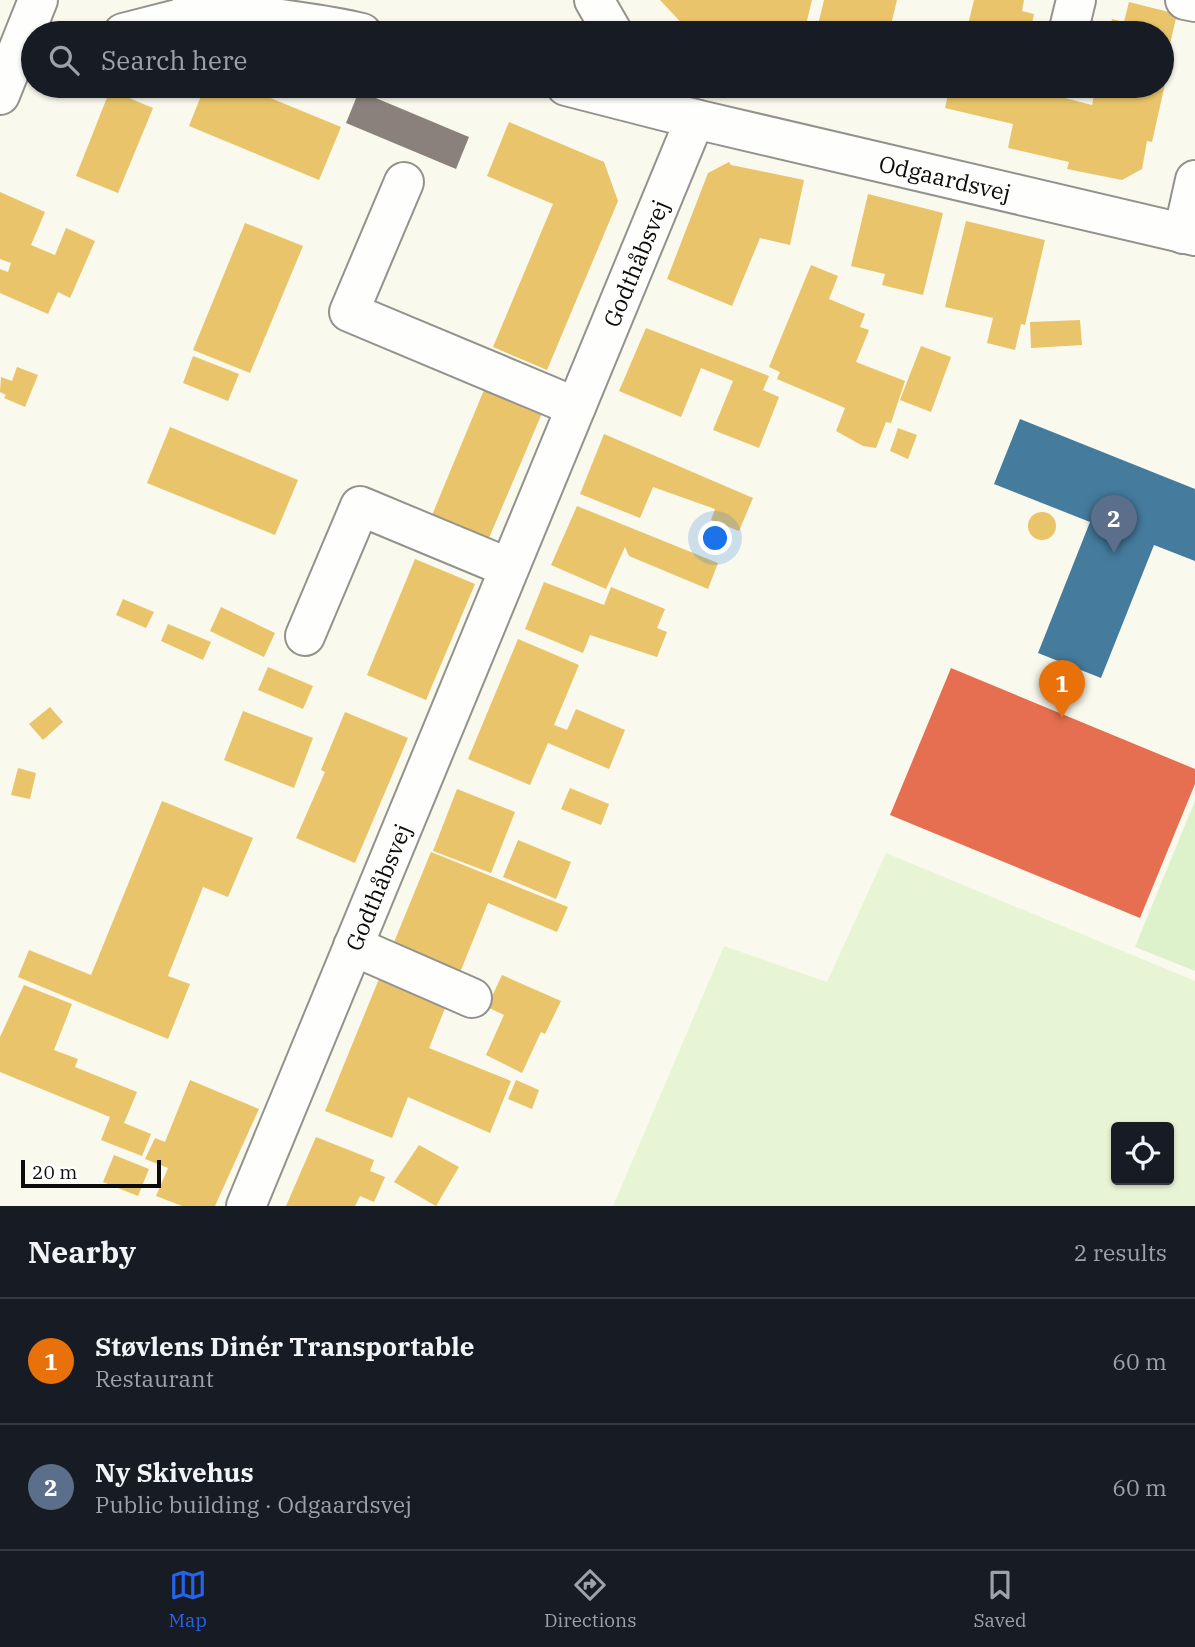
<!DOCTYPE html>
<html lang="en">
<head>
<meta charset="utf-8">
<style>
	:root { --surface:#171b24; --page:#242831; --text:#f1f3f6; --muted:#9ea1a6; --line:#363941; --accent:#2563eb }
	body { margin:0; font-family:"IBM Plex Serif",serif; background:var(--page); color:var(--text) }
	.controls { position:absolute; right:21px; bottom:21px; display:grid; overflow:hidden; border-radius:7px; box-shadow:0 2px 5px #0004 }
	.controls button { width:63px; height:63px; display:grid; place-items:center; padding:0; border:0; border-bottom:2px solid var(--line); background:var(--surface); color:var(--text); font:35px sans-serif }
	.scale { position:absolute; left:21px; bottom:18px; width:140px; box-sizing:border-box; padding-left:7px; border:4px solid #0b0b0b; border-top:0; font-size:19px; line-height:24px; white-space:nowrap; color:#0b0b0b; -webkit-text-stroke:5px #fff; paint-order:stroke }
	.you { position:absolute; left:716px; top:539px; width:24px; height:24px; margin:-18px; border:5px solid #fff; border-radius:50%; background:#1a73e8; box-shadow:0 0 0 10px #1a73e833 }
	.badge { display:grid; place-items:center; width:46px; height:46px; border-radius:50%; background:var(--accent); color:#fff; font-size:23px; font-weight:700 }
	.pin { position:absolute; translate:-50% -58px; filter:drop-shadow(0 2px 4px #0008) }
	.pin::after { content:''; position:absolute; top:37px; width:24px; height:21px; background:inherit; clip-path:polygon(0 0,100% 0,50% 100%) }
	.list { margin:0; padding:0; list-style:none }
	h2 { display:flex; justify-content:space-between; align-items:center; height:91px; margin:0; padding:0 28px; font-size:30px }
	h2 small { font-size:23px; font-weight:400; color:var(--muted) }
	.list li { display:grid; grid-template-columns:46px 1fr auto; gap:21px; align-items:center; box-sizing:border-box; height:126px; padding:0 28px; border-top:2px solid var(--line) }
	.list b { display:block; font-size:26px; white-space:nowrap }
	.list p { margin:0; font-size:23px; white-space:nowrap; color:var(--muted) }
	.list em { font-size:23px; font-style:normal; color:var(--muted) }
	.icon { flex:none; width:38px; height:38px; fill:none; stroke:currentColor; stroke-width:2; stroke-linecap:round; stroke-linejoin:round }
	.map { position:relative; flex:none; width:1195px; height:1206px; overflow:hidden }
	.search { position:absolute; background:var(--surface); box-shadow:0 2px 5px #0004; left:21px; right:21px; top:21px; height:77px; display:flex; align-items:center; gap:18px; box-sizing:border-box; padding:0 24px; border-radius:38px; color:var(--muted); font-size:26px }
	.sheet { height:343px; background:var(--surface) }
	nav { display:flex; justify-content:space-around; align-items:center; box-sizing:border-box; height:98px; border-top:2px solid var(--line); background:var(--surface); font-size:19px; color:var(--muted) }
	nav a { display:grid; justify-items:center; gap:4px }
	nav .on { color:var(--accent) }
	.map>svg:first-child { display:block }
	.green { fill:#ddf2cb }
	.pitch { fill:#e8f5d5; fill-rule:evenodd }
	.homes { fill:#e9c46a }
	.shops { fill:#e76f51 }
	.public { fill:#457b9d }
	.industry { fill:#8a817c }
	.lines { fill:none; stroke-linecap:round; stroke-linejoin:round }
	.minor-casing { stroke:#93928d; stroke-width:42 }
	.minor { stroke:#fefefc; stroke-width:38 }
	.labels { text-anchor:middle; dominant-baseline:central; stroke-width:7; stroke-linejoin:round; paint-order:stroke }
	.street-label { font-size:23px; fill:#0b0b0b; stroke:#fff }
</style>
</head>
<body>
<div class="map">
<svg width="1195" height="1206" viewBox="0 0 1195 1206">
	<rect width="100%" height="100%" fill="#faf9ed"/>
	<!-- green -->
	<polygon class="green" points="1195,801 1195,971 1135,947"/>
	<!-- pitch -->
	<path class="pitch" d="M886,853L1195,981V1206H613L724,946L827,982ZM1116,1127H1169V1180H1116Z"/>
	<!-- homes -->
	<g class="homes">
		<polygon points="660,0 812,0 804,33 691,33"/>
		<polygon points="824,0 897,0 889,33 816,33"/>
		<polygon points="974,0 1024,0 1022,11 1034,14 1030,33 966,33"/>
		<polygon points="1129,2 1177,14 1163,74 1162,33 1109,33 1112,19 1124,22"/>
		<polygon points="1162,75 1167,75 1152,142 1147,141 1142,169 1122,180 1067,169 1069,162 1008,148 1013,124 945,108 950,86 1018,86 1092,105 1096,86 1162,86"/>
		<polygon points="205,86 241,86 341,127 319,180 189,126"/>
		<polygon points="110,90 153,108 118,193 76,176"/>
		<polygon points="509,122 604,162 618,201 547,370 493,347 553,204 487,176"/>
		<polygon points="729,162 731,165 804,180 790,245 760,238 732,306 667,279 708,173"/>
		<polygon points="0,192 45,212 31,245 55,255 66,228 95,241 70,298 58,292 48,314 0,293 0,269 8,272 11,263 0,259"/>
		<polygon points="868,194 943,213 923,295 882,285 885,274 851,266"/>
		<polygon points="966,221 1045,240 1025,325 1021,324 1015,350 987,343 993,318 945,307"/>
		<polygon points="245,223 303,246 250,373 193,350"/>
		<polygon points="811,265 838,276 829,299 865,314 860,327 869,330 856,362 905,381 891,423 886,422 876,448 863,446 836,431 845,408 777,379 780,372 769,367"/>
		<polygon points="1080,320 1082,345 1031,348 1030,322"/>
		<polygon points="646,328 769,376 763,390 779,397 759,448 713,430 733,381 701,368 681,417 619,391"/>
		<polygon points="921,346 951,357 931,412 900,400"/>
		<polygon points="193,356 239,374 228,401 183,383"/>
		<polygon points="17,367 38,375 25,407 4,398 6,395 0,392 1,377 12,381"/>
		<polygon points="484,390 542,413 489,538 432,515"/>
		<polygon points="170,427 298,480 275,535 147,483"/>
		<polygon points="898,428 917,435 908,459 890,451"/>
		<polygon points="604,434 753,498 739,531 711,520 715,509 653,487 640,518 580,494"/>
		<polygon points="577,506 718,563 708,589 629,556 625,547 606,589 551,565"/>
		<circle cx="1042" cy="526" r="14"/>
		<polygon points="415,559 475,584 426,700 367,675"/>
		<polygon points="544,582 604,605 611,587 665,609 657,628 667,632 657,657 590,635 583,653 525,629"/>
		<polygon points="123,599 154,612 146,628 116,615"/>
		<polygon points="221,607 275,633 264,657 210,631"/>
		<polygon points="168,624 211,642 203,660 161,641"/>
		<polygon points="518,639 579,665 554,725 567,730 576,709 625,730 609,769 548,743 530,785 468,759"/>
		<polygon points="268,667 313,686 303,709 258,690"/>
		<polygon points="50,707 63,722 43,740 29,724"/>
		<polygon points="243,711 313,738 294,788 224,760"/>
		<polygon points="345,712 408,738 355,863 296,838 325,772 321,770"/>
		<polygon points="18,768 36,773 30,799 11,795"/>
		<polygon points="570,788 609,804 601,825 561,809"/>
		<polygon points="457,789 515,812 491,873 433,851"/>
		<polygon points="162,801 253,838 228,897 203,887 168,976 190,984 168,1039 18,977 29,950 91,975"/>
		<polygon points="518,840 571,862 556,899 503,877"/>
		<polygon points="431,852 568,907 557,932 488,903 459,975 392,947"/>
		<polygon points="381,974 448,1001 429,1048 511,1081 490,1133 408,1097 392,1138 325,1111"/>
		<polygon points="502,975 561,1001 545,1034 541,1032 522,1073 486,1055 504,1015 487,1007"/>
		<polygon points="24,985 72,1004 54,1050 78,1059 75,1067 137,1092 124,1123 151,1134 142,1156 101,1140 110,1117 0,1072 0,1037"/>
		<polygon points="190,1080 259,1109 215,1206 182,1206 156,1196 168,1168 145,1159 155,1138 165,1142"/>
		<polygon points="516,1080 539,1090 532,1109 508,1099"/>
		<polygon points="316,1137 374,1160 370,1171 385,1177 374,1202 360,1196 355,1206 286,1206"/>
		<polygon points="419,1145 459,1167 436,1206 394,1182"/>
		<polygon points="114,1155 149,1169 138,1196 103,1182"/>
	</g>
	<!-- shops -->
	<polygon class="shops" points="951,668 1195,769 1195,784 1140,918 890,815"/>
	<!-- public -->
	<polygon class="public" points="1020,419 1195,489 1195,561 1154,545 1101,678 1038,653 1090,522 994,484"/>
	<!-- industry -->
	<polygon class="industry" points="359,91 469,137 456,169 346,123"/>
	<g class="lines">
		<!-- minor casing -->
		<g class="minor-casing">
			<g id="minor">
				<path d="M192,0C246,19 306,19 362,33"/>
				<polyline points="594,0 613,33"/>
				<polyline points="1185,0 1195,2"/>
				<polyline points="123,33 217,9"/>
				<polyline points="1068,33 1076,0"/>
				<path id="s1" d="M566,86L695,119L1195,236"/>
				<polyline points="0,95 38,0"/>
				<polyline points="404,182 349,312 576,407"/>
				<polyline points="1183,234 1195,180"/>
				<polyline points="305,636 360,506 509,568"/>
				<polyline points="353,946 472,998"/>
				<path id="s2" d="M246,1206L695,119"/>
			</g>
		</g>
		<!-- minor -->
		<use href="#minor" class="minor"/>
	</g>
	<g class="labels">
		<!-- street labels -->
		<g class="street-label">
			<text stroke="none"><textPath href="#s1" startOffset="390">Odgaardsvej</textPath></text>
			<text stroke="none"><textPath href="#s2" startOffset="1020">Godthåbsvej</textPath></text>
			<text stroke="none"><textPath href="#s2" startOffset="345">Godthåbsvej</textPath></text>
		</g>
	</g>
</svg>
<div class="controls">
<button><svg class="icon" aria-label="locate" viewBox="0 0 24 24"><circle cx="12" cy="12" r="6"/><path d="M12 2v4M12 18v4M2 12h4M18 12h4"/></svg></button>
</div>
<div class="scale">20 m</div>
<div class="you"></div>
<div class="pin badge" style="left:1062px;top:718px;background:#e8710a">1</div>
<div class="pin badge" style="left:1114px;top:553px;background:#5c6f8a">2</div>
<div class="search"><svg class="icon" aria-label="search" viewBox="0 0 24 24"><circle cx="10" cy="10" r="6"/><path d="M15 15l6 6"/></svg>Search here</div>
</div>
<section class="sheet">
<h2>Nearby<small>2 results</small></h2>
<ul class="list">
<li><span class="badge" style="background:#e8710a">1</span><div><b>Støvlens Dinér Transportable</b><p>Restaurant</p></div><em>60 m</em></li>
<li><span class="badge" style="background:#5c6f8a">2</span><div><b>Ny Skivehus</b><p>Public building · Odgaardsvej</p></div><em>60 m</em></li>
</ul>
</section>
<nav>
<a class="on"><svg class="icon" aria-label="map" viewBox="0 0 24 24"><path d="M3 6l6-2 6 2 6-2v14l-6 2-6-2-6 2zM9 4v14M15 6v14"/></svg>Map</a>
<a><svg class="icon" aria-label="directions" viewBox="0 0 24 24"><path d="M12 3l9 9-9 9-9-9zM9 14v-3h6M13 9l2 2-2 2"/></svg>Directions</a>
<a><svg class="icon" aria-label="saved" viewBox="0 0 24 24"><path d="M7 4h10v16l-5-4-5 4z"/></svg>Saved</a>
</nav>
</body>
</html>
